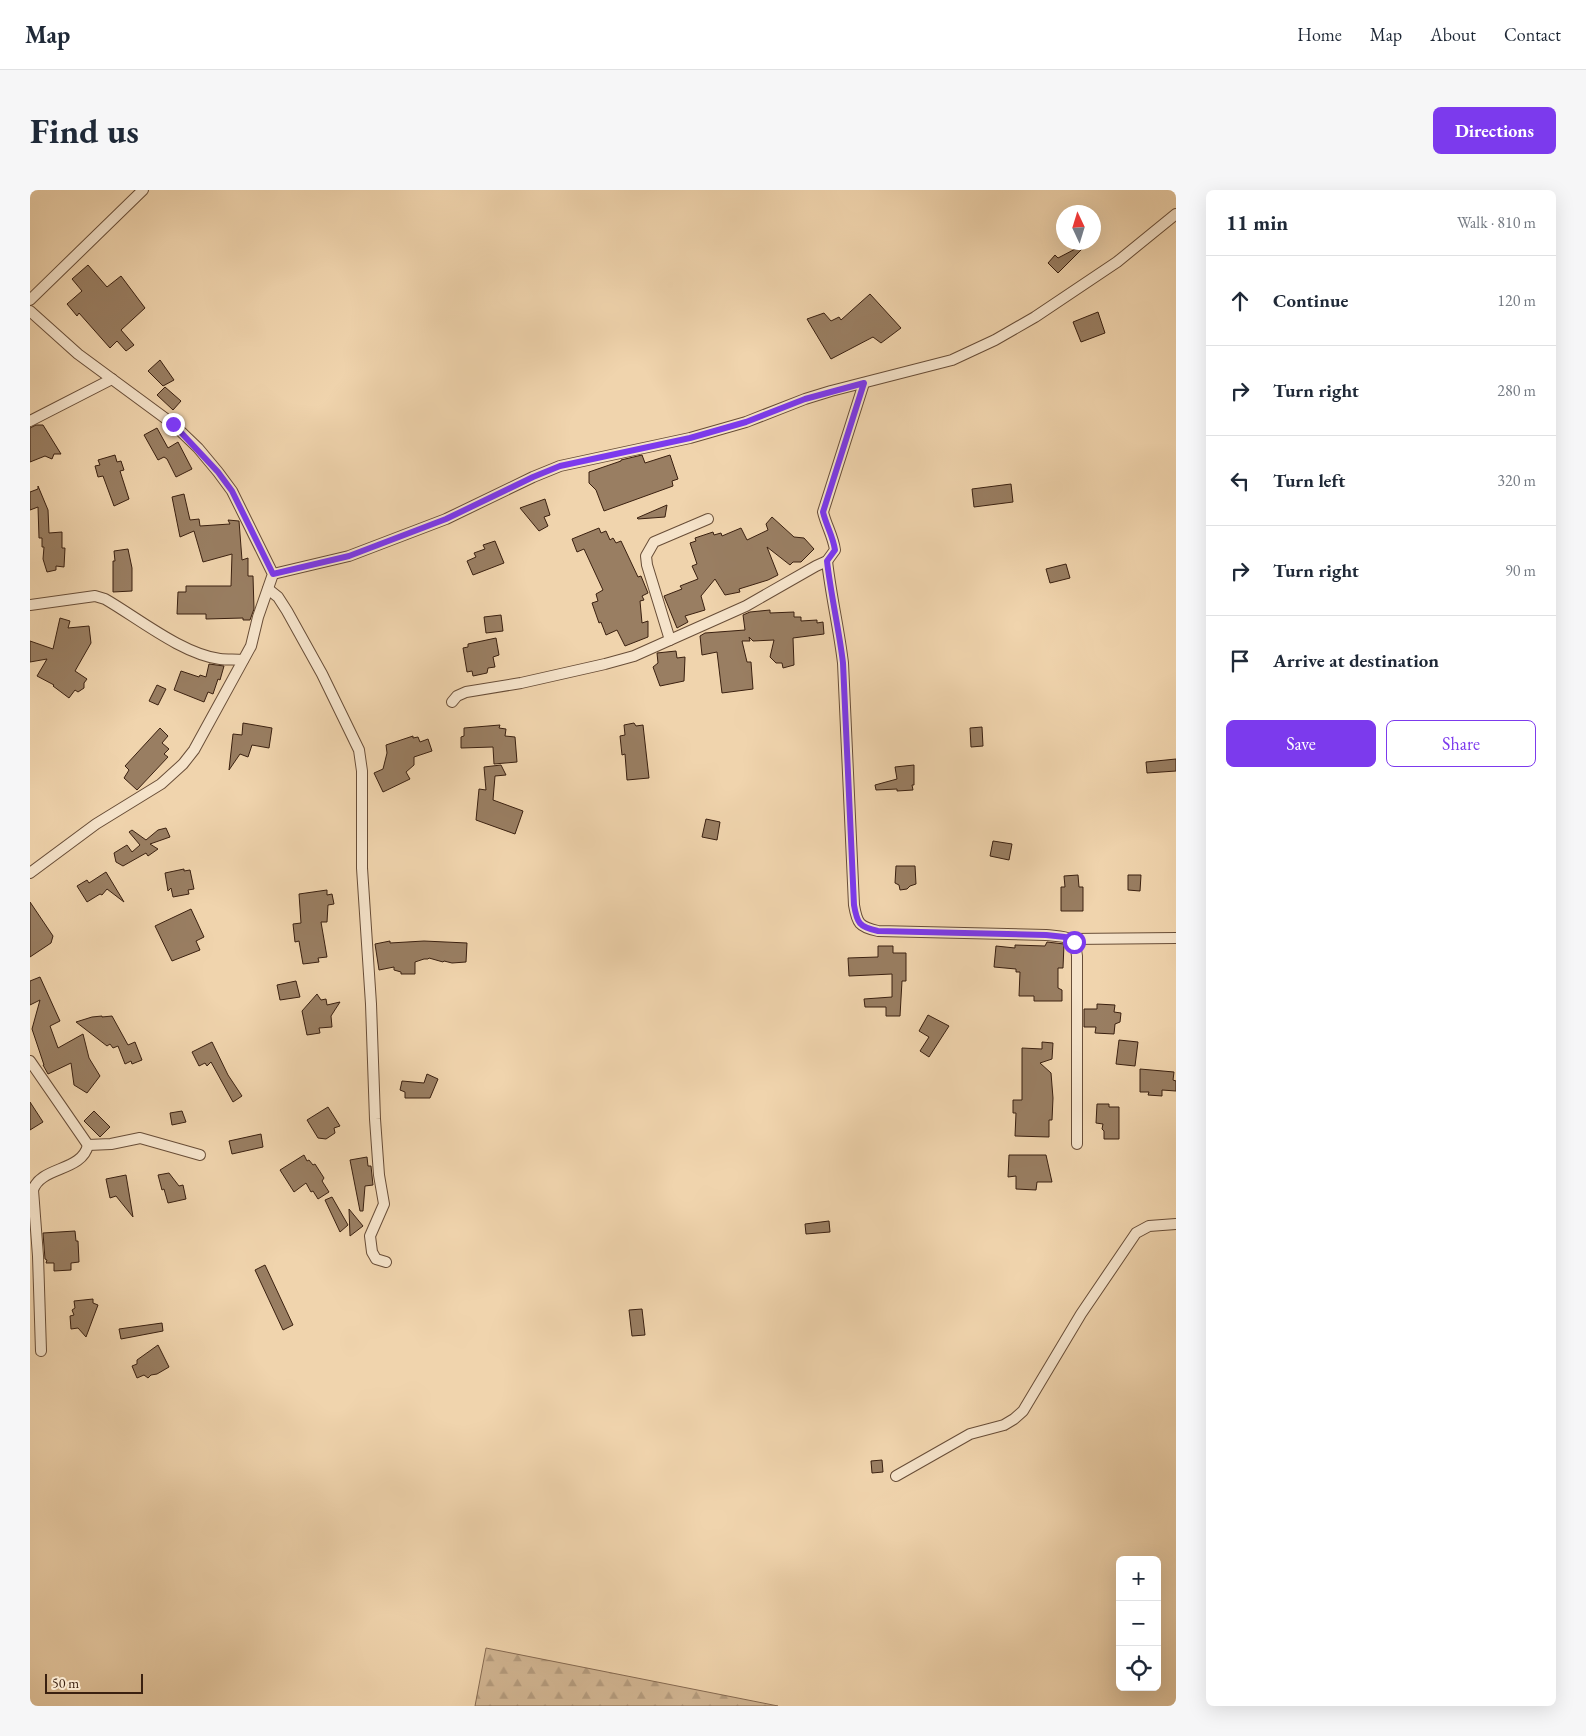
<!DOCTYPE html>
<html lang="en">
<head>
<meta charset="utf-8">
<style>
	:root { --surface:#fff; --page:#f6f6f7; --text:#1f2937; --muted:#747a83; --line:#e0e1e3; --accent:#7c3aed }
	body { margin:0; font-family:"EB Garamond",serif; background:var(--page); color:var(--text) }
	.controls { position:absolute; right:15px; bottom:15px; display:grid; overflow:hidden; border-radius:8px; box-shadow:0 5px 20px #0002 }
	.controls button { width:45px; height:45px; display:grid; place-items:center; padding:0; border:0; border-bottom:1px solid var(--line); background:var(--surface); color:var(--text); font:25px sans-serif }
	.compass { position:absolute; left:1026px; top:15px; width:45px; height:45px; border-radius:50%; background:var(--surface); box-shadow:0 5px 20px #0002; rotate:356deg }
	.scale { position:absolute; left:15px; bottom:12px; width:98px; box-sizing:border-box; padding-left:5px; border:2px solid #3a2010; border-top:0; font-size:14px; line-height:18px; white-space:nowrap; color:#3a2010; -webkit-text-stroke:4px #f5e3ca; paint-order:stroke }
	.stop { position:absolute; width:15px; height:15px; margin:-11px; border:4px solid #7c3aed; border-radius:50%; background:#fff }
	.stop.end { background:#7c3aed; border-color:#fff; box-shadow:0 1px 5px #0008 }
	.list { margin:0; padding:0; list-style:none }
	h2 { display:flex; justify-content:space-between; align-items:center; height:65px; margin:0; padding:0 20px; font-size:21px }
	h2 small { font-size:16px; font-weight:400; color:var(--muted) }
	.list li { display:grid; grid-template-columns:32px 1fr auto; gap:15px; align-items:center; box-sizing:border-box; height:90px; padding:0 20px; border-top:1px solid var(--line) }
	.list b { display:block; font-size:19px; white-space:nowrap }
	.list em { font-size:16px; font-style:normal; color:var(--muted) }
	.actions { display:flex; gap:10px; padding:15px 20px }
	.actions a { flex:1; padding:11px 0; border:1px solid var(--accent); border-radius:8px; text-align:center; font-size:18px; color:var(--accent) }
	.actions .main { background:var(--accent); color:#fff }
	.icon { flex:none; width:28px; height:28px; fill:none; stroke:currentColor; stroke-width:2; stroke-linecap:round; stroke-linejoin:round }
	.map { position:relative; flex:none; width:1146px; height:1516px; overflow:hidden; border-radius:8px }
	header { display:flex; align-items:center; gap:30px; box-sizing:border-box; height:70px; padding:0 25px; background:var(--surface); border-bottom:1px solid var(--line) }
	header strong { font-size:24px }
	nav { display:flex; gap:28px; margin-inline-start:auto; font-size:18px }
	.intro { display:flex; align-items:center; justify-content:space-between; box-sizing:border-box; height:120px; padding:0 30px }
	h1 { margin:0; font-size:35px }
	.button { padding:12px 22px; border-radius:8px; background:var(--accent); color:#fff; font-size:18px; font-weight:700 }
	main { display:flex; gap:30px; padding:0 30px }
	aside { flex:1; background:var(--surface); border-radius:8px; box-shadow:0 5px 20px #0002 }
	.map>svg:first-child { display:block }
	.forest { fill:url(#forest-firs); stroke:#866a51 }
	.building { fill:#997e62; stroke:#3a2010 }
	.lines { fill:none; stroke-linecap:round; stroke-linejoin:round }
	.street-casing { stroke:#684d37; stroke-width:12 }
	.street { stroke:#f5e3ca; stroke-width:10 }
	.route { stroke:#7c3aed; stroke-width:6 }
</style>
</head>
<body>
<header>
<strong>Map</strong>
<nav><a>Home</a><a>Map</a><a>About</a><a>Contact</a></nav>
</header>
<div class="intro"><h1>Find us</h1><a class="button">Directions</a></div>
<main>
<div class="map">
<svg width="1146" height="1516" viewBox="0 0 1146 1516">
	<defs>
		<pattern id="forest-firs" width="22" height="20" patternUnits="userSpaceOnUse" patternTransform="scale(1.25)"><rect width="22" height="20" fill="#d1b592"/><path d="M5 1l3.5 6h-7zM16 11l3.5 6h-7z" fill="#b49b7d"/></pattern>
	</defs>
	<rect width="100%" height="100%" fill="#f0d4ad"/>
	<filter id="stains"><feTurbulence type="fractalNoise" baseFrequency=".004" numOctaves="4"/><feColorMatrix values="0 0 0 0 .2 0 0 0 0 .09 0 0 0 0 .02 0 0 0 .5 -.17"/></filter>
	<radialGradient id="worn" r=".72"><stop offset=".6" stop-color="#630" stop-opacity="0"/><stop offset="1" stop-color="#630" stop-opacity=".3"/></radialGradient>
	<!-- forest -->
	<polygon class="forest" points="456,1458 748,1516 445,1516"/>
	<!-- building -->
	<g class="building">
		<polygon points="1051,56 1053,58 1028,83 1018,73 1025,65 1028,68"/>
		<polygon points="58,75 77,97 91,86 115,118 91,140 104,155 96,161 87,151 80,158 49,123 47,126 37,114 52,101 42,89"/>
		<polygon points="840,104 871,138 851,153 843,147 801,169 777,129 794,123 801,131 809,127 811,130"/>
		<polygon points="1068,122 1075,143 1051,152 1043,132"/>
		<polygon points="130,170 144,190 133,196 118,181"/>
		<polygon points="135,197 151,211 143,220 127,205"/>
		<polygon points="6,235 13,235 31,264 24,264 22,269 15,266 0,272 0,238"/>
		<polygon points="127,238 138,258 148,252 162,279 146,287 137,269 134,267 128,270 114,245"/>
		<polygon points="85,265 87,272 91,271 94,280 90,281 99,309 84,316 73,286 68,287 65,276 70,275 68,270"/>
		<polygon points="612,265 615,273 640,265 648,289 642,291 643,296 574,321 566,300 559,293 559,282 591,271 591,270"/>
		<polygon points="981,294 983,312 944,317 942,299"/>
		<polygon points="8,296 18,320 19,343 32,342 32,358 35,358 34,377 26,376 26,380 17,382 13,369 14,357 12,357 12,348 9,348 8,317 0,320 0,302 8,299"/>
		<polygon points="154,304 160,330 169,329 170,336 200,334 198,330 209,331 212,370 218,368 218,386 223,386 224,419 220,430 213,430 213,428 176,429 176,424 147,424 148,402 156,402 156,396 201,396 202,364 173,372 164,341 150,347 142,307"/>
		<polygon points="515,309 520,325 514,327 518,336 509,341 490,318"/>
		<polygon points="637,315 635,327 608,329 607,328"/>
		<polygon points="742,327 764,347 774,348 784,359 771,372 763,372 760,375 737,357 748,385 738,390 709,399 710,402 695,405 685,389 671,406 675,420 655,426 658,432 647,438 634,406 652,399 650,396 668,389 662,376 667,374 660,353 666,351 665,348 683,342 684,345 691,343 692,346 711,338 717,350 738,340 736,334"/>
		<polygon points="569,338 571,343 576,341 580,350 583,348 586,353 591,351 608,387 611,386 618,403 612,406 614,410 610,411 612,433 618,431 618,447 595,456 587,440 576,445 571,432 569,433 562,413 568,411 566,404 573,400 554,359 547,362 542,349"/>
		<polygon points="465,351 474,373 443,385 437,371 446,367 444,363 455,359 453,355"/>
		<polygon points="98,359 102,378 102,401 83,402 83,371 85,371 84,361"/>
		<polygon points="1036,374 1040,388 1020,393 1016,379"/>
		<polygon points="740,420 740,423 764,422 764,427 771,427 771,431 787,430 787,433 793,432 794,444 763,448 764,475 753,478 752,473 746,473 740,467 744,450 723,451 719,447 720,451 712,451 717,472 721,472 723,499 692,503 687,462 672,465 670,446 675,443 715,440 713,425 720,422"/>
		<polygon points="471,425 473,441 456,443 454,427"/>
		<polygon points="30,428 40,431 38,438 59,436 61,453 45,481 57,489 54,493 54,498 48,502 45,500 39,508 23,496 24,495 7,486 17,469 0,472 0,451 23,459"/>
		<polygon points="466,448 469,465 463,467 465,477 458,478 457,483 443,486 442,481 437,482 433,458 438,457 438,454"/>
		<polygon points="646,461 647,468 655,467 654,491 630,496 623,477 628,473 627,463"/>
		<polygon points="179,474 194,476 190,490 188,489 183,504 178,502 174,512 144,500 151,481 169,487 170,485 176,487"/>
		<polygon points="127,495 136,499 128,515 119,511"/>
		<polygon points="213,533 242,538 239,558 222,555 218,567 210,564 199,580 203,544 212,545"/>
		<polygon points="604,533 606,536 613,535 619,588 597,590 595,564 592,565 590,546 595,545 594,535"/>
		<polygon points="470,535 469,538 476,539 475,546 485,547 487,572 464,574 463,557 431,558 431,547 434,546 434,538"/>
		<polygon points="952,537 953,556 941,557 940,538"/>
		<polygon points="130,538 138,546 132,553 139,559 134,564 138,567 107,600 94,588 99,580 95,576"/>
		<polygon points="383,546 383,548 388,547 390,552 398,549 402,561 384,567 384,575 376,582 380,589 353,602 344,583 353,579 357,563 356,555"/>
		<polygon points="1146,569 1146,581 1117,583 1116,572"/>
		<polygon points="471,575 476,585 465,586 463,610 493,621 485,644 446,630 449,599 456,600 454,577"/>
		<polygon points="884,575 884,595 882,595 883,600 867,601 867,599 846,600 845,595 867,589 865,577"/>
		<polygon points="676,629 690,632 687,650 672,647"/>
		<polygon points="136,638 140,647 120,654 128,659 118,666 116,663 93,676 86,672 84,663 97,655 102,662 110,655 99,642 102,640 116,650 128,640"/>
		<polygon points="963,651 982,654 979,670 960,666"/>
		<polygon points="866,676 885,676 886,694 880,696 877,699 870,700 869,695 865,693"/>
		<polygon points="154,679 154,681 160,680 164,699 158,700 159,704 143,707 141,698 138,701 135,683"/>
		<polygon points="76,682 94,712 77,699 72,705 70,704 57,712 47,696 57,690 59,693"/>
		<polygon points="1048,685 1049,697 1053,697 1053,721 1031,721 1031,697 1035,697 1034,686"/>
		<polygon points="1098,685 1111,685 1110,701 1098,700"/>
		<polygon points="297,700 297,705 302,704 304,714 298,715 297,732 291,732 297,767 288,768 289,772 273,774 269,751 265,752 263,734 271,733 269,704"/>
		<polygon points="0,712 23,746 21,753 0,767"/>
		<polygon points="161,719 174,747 166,751 170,760 142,771 125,736"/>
		<polygon points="360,751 360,753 394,751 437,753 436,772 422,773 414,771 413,772 399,768 398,769 394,769 385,772 385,784 371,784 371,782 364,780 364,777 349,780 345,754"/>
		<polygon points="1017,752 1034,754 1033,778 1028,778 1028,798 1032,800 1032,811 1004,811 1004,806 989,806 990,782 986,782 986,779 964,777 966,756 985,758 985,755 1015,756"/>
		<polygon points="848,756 863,756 863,763 876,763 876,791 872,791 870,826 856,826 856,817 835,817 834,809 862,807 862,784 819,786 818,768 848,767"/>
		<polygon points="10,787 30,831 20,836 28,858 53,844 59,868 70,886 57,903 44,895 41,873 18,884 13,875 14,875 2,839 10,810 0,815 0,791"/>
		<polygon points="266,791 270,807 250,810 247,795"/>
		<polygon points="287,804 291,810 296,809 297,815 310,812 301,826 302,837 289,838 290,843 277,845 272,821"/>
		<polygon points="1067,814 1085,815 1084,822 1091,823 1090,832 1085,834 1084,844 1065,843 1066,837 1054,837 1054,819 1067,819"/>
		<polygon points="898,825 919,836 899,867 890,861 899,847 889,841"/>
		<polygon points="72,826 72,827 82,826 98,855 105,852 112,870 102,874 101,871 95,874 88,856 83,858 80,854 77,856 46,832 62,827"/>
		<polygon points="1089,850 1108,852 1105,876 1086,874"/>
		<polygon points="182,852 198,885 212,906 203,912 181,872 177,876 175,873 169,876 162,862"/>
		<polygon points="1012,852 1023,853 1022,869 1010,873 1021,883 1023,908 1022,930 1019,930 1019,947 985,946 986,923 983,923 983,910 992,910 992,858 1012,859"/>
		<polygon points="1110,879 1144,882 1143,890 1146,891 1146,901 1132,900 1132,906 1118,905 1119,902 1110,902"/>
		<polygon points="397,884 408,889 400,908 375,908 375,902 370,900 372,891 394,893"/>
		<polygon points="0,912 13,932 0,940"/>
		<polygon points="1067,914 1079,914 1079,917 1089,917 1089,949 1074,949 1074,941 1072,939 1073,934 1066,933"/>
		<polygon points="298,917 310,936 304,938 305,943 296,949 288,948 277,930"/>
		<polygon points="64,921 80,937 70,947 54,931"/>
		<polygon points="152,921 156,932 142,935 140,923"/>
		<polygon points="231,944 233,957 202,964 199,951"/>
		<polygon points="274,965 277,971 279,970 283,975 285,974 294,988 292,991 299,1002 288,1009 283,1001 281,1002 276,993 264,1002 250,980"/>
		<polygon points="979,965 1016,965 1022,992 1007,992 1006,1000 986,999 986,986 978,987"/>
		<polygon points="337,967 338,976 341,976 343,995 335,996 333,1021 330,1021 320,970"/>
		<polygon points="139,983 149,996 153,995 156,1009 138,1013 134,999 132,1000 128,985"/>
		<polygon points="96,985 103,1027 86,1006 80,1008 76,989"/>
		<polygon points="302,1007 318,1035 310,1042 295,1010"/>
		<polygon points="319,1019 333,1036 320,1046"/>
		<polygon points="799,1031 800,1042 776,1044 775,1034"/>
		<polygon points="45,1041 46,1051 48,1051 49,1072 41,1073 41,1080 24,1081 24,1073 16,1073 17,1070 15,1069 13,1043"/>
		<polygon points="235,1075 263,1135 253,1140 225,1080"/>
		<polygon points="63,1109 63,1113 68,1115 56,1147 48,1138 41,1139 40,1126 44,1125 42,1120 45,1118 44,1111"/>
		<polygon points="612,1119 615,1145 602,1146 599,1120"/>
		<polygon points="132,1133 133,1141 91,1149 89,1139"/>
		<polygon points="128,1155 139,1177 127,1184 121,1185 118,1188 114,1185 107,1188 102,1176 107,1174 107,1170"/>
		<polygon points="852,1270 853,1282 842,1283 841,1271"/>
	</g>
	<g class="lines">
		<!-- street casing -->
		<g class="street-casing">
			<g id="street">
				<polyline points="0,110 113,0"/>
				<polyline points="0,121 48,164 143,234 168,258 188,282 202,301 243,384 228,427 221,456 164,560 153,574 131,594 66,634 0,683"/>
				<polyline points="0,231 82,189"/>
				<path d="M797,371C801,406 809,439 813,473L824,715C827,733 829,737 848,741L1016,745C1035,747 1045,744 1047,766V954"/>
				<polyline points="243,384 319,366 416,329 503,287 530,276 660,248 716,232 775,209 801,201 922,170 965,150 1005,127 1087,72 1146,24"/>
				<polyline points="238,399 248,407 257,421 292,484 329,560 332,581 332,678 341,814 345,929 349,985 354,1014 340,1046 342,1062 346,1069 356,1072"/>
				<path d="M0,415L65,406L75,409C108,428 152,464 190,469C198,470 206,469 213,470"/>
				<polyline points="640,450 617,375 616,366 624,352 678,329"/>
				<path d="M422,512L427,506L436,502L491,493L575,474L604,466L716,416L786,376L797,371L805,360C803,346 796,335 793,322L834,193"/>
				<polyline points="1041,749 1146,748"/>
				<polyline points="0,871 58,955"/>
				<polyline points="58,955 81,954 110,948 170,965"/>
				<path d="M11,1161L8,1066L3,1000C11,976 52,982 58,955"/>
				<polyline points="866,1286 940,1244 974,1235 984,1229 993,1221 1051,1124 1106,1043 1119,1036 1146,1034"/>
			</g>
		</g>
		<!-- street -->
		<use href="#street" class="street"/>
	</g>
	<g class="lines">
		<!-- route -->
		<path class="route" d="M143,234L188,282L202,301L243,384L319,366L416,329L503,287L530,276L660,248L716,232L775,209L834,193L793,322C796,335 803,346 805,360L797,371C801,406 809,439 813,473L824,715C827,733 829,737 848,741L1016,745L1035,747L1044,752"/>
	</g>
	<rect width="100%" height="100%" filter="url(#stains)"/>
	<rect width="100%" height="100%" fill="url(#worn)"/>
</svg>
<div class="controls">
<button>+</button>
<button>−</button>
<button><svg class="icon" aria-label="locate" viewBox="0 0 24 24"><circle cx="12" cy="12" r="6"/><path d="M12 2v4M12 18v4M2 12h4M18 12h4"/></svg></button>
</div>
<svg class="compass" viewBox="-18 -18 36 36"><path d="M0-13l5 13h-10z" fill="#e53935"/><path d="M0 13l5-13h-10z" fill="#747a83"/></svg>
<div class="scale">50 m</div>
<div class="stop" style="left:1044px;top:752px"></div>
<div class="stop end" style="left:143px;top:234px"></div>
</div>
<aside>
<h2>11 min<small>Walk · 810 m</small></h2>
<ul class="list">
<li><svg class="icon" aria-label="ahead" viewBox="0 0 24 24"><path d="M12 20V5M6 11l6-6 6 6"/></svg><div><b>Continue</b></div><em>120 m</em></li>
<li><svg class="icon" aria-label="right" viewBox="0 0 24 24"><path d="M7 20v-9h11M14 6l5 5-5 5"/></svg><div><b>Turn right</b></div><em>280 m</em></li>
<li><svg class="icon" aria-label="left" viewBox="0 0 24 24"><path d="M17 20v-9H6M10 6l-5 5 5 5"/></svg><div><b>Turn left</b></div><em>320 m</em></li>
<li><svg class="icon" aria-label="right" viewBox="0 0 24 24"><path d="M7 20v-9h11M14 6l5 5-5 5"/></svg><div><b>Turn right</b></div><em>90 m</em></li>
<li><svg class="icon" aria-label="arrive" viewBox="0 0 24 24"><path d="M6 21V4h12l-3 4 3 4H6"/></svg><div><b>Arrive at destination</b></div></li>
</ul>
<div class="actions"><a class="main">Save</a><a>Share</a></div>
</aside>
</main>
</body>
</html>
